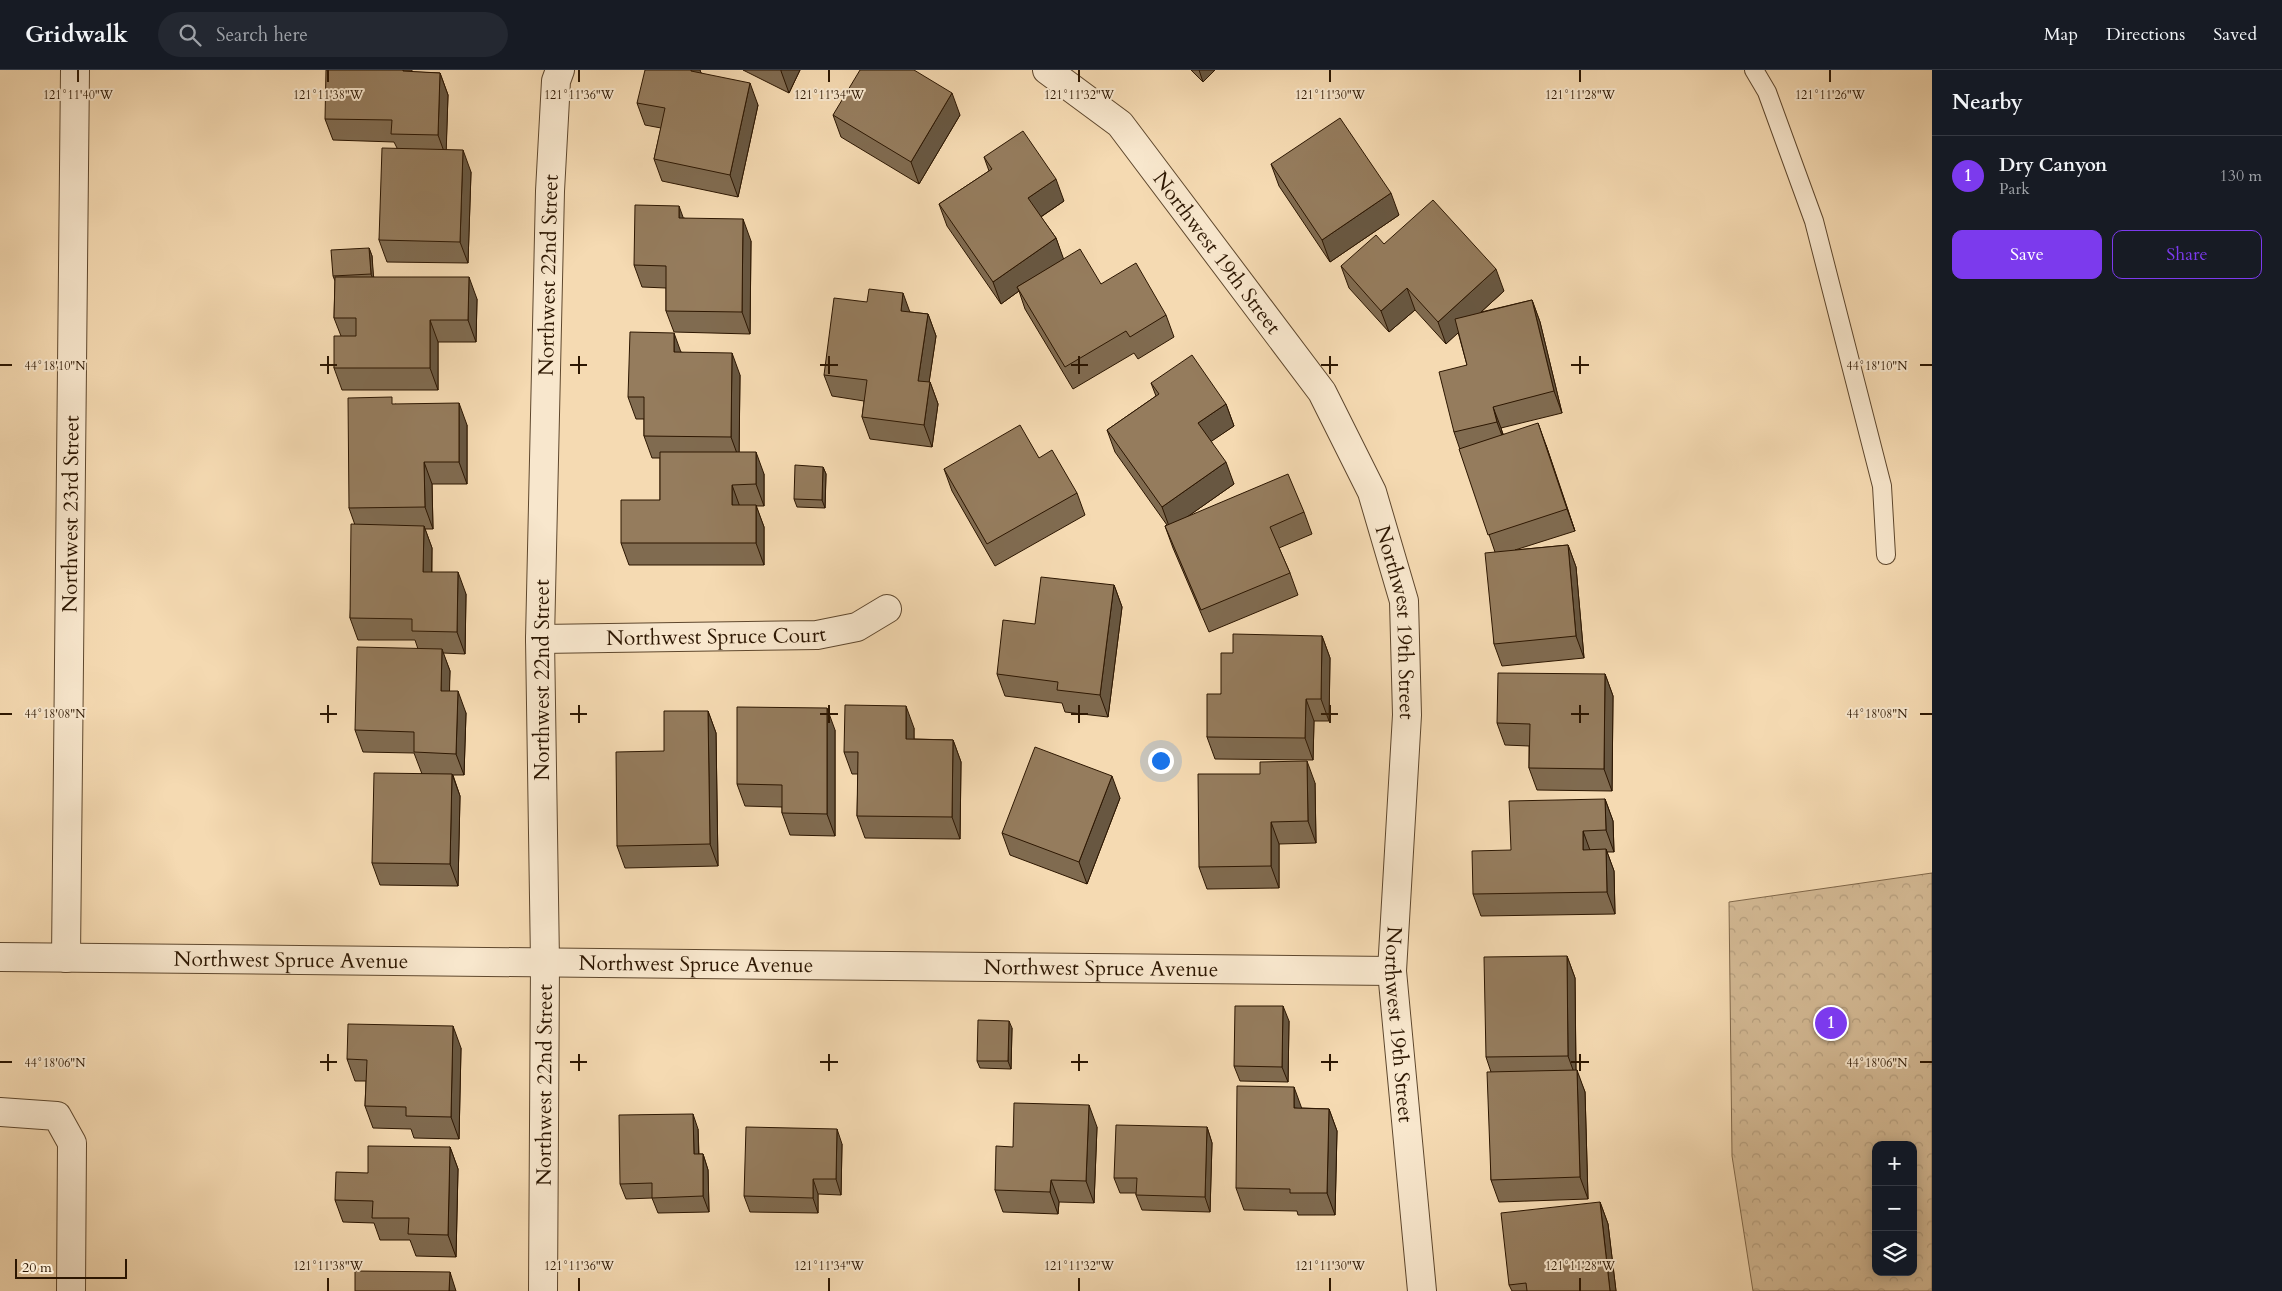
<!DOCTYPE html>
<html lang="en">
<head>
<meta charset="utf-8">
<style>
	:root { --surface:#171b24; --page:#242831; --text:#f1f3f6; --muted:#9ea1a6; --line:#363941; --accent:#7c3aed }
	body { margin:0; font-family:Cardo,serif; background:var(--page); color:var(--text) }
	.controls { position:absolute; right:15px; bottom:15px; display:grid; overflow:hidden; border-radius:10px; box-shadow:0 2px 12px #0003 }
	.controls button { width:45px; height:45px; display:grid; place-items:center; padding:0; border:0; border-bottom:1px solid var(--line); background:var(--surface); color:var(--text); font:25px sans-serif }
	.scale { position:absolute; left:15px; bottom:12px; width:112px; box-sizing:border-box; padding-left:5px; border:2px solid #2c1601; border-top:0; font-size:14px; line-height:18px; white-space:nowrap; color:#2c1601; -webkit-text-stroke:4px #f8e7cd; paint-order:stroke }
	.you { position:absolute; left:1160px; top:690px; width:18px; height:18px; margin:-12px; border:4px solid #fff; border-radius:50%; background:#1a73e8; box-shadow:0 0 0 8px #1a73e833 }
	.badge { display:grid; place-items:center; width:32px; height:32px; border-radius:50%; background:var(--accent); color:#fff; font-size:16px; font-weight:700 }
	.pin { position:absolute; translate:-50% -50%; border:2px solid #fff; box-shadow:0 1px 5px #0006 }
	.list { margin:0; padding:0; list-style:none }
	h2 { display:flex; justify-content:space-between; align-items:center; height:65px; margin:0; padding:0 20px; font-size:21px }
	h2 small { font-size:16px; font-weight:400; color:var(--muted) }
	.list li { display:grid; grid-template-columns:32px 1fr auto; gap:15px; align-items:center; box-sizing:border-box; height:80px; padding:0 20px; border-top:1px solid var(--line) }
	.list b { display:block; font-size:19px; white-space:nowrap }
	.list p { margin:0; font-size:16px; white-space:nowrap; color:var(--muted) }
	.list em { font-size:16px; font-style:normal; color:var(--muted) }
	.actions { display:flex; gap:10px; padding:15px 20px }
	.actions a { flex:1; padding:11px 0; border:1px solid var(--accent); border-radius:10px; text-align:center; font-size:18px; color:var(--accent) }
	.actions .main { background:var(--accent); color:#fff }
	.icon { flex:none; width:28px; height:28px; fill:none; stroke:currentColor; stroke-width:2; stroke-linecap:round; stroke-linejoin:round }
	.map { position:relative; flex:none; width:1932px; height:1221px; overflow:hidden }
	header { display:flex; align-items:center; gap:30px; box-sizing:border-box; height:70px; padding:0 25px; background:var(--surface); border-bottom:1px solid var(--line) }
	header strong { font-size:24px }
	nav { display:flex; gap:28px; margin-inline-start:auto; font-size:18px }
	.search { width:350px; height:45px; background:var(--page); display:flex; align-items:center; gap:12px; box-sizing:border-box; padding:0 18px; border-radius:28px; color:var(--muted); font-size:19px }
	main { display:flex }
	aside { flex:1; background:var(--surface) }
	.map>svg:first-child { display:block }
	.park { fill:url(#park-crowns); stroke:#80684a; fill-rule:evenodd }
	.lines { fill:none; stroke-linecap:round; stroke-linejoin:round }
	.service-casing { stroke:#5e472d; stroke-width:20 }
	.minor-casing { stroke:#5e472d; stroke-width:30 }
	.service { stroke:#f8e7cd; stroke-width:18 }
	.minor { stroke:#f8e7cd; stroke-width:28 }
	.wall { fill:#806b50; stroke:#2c1601 }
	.shaded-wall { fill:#685741; stroke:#2c1601 }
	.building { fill:#957c5d; stroke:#2c1601 }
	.ticks { fill:none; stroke:#2c1601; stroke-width:2 }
	.labels { text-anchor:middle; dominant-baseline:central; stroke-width:4; stroke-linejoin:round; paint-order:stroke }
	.street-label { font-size:21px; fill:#2c1601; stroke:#f8e7cd }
	.ticks-label { font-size:12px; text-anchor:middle; fill:#2c1601; stroke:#f8e7cd; stroke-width:4; stroke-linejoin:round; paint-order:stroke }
</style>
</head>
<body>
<header>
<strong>Gridwalk</strong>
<div class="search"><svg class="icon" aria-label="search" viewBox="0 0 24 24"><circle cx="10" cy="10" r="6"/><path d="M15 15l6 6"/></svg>Search here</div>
<nav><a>Map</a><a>Directions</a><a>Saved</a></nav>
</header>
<main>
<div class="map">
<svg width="1932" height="1221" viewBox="0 0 1932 1221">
	<defs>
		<pattern id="park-crowns" width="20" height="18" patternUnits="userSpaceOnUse" patternTransform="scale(1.25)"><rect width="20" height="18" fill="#d3b994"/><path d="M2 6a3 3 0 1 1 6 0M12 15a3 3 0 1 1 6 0" fill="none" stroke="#b59e7e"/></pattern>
	</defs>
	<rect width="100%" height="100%" fill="#f5dab2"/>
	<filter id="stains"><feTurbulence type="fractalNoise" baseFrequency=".004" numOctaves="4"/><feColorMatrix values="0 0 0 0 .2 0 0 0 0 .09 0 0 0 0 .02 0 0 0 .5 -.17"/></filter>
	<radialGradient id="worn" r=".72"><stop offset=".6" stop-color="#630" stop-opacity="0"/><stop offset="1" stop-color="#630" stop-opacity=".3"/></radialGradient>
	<!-- park -->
	<path class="park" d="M1932,803V1221H1753L1732,1086L1729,832ZM1876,1075H1913V1202H1876Z"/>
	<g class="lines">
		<!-- service casing -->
		<g class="service-casing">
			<polyline id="service" points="1754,0 1767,22 1814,151 1882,416 1886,485"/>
		</g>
		<!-- minor casing -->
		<g class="minor-casing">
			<g id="minor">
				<path id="s1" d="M1047,0L1120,54L1322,322L1372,422L1404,531L1407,645L1392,901L1422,1221"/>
				<path id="s2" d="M540,569L817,565L857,557L887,539"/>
				<path id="s3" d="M0,887L1392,901"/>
				<path id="s4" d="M66,888L75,0"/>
				<polyline points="0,1042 57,1046 72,1073 71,1221"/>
				<path id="s5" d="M543,1221L545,892L540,569L550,121L556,11L560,0"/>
			</g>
		</g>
		<!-- service -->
		<use href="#service" class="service"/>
		<!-- minor -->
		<use href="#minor" class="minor"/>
	</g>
	<!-- wall -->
	<g class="wall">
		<polygon points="700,0 701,3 758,35 738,127 662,111 654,89 661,58 645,55 637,33"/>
		<polygon points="743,0 800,0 789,23"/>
		<polygon points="1191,0 1215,0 1203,12"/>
		<polygon points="412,2 440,3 448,25 446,80 471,102 468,193 387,192 379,170 397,78 394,72 333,70 325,49"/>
		<polygon points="833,45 960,45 919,114 841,67"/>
		<polygon points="984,87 1064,131 1041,147 1056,168 1063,189 1101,214 1166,245 1174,267 1138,289 1134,283 1073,319 1025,239 1019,221 1001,234 947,156 939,134 989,101"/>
		<polygon points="1271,94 1399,145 1330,192 1279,116"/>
		<polygon points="684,148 751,171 750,264 674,262 666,241 666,218 642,217 634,195"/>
		<polygon points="1384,174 1504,221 1481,242 1532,230 1540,252 1562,343 1501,358 1503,364 1546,375 1575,461 1515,480 1568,475 1576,497 1584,588 1502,596 1494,574 1495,482 1454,362 1467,295 1458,262 1446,274 1415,240 1389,262 1349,218 1341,196"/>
		<polygon points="369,178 372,186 373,207 477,229 476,272 438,272 438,320 342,320 334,298 341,266 334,248 335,211 333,206"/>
		<polygon points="910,242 928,244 936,266 929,312 930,312 938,334 932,377 870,369 862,347 864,331 832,326 824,305"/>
		<polygon points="681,282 740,305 739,382 764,404 764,436 756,436 764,457 764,495 629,495 621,473 660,430 660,388 652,388 644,366 644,349 636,349 628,327"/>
		<polygon points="1151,313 1226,334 1234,356 1211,371 1234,414 1187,447 1304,442 1312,464 1279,478 1290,503 1298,525 1209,562 1173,478 1165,456 1167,455 1115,382 1107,360 1156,326"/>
		<polygon points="395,334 467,355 467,414 432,414 433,459 425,459 432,478 432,502 466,524 465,584 443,583 450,601 449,621 466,643 464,705 453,705 460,726 458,816 380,815 372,793 422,704 414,683 363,682 355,660 418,579 415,570 358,570 350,548 355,455 349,438"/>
		<polygon points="1039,388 1077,423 1085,445 995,496 952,421 944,399"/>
		<polygon points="823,397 826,404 825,438 797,437 794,429"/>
		<polygon points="1114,515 1122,537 1108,647 1065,642 1062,633 1005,626 997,604 1035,554"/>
		<polygon points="1322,566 1330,588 1329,651 1314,651 1313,690 1215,689 1207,667 1221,624 1233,583"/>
		<polygon points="1605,604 1613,626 1612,721 1537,720 1529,698 1529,676 1505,675 1497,653"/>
		<polygon points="708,641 716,663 718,796 625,798 617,776 664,681"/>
		<polygon points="914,658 914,669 953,670 961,692 960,769 865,768 857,746 858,704 852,704 844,682"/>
		<polygon points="835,660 835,766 790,765 782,743 782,737 745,736 737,714"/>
		<polygon points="1315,713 1316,773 1279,774 1279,818 1207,819 1199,797"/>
		<polygon points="1120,728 1087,814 1010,785 1002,763"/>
		<polygon points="1605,729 1613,751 1614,782 1607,782 1614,801 1615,844 1481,846 1473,824 1511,780"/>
		<polygon points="1567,886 1575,908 1576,1000 1585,1022 1588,1129 1499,1132 1491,1110 1491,1002 1486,987"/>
		<polygon points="1289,951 1288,1012 1240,1011 1234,996"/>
		<polygon points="1012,958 1011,999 980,998 977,991"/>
		<polygon points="461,978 459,1069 414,1068 411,1059 373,1058 365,1036 366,1011 355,1011 347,989"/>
		<polygon points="1302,1038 1329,1039 1337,1061 1335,1145 1298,1145 1297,1141 1244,1140 1236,1118"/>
		<polygon points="1097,1057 1094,1133 1059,1132 1058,1144 1003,1142 995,1120 1013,1077"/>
		<polygon points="1207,1057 1212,1073 1210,1142 1142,1140 1136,1125 1136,1123 1120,1123 1114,1108"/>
		<polygon points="698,1059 699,1084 703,1084 708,1100 709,1142 658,1143 652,1128 626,1129 620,1114"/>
		<polygon points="842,1074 841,1125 818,1124 818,1143 750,1142 744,1126"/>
		<polygon points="450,1077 458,1099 456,1187 416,1186 410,1170 380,1170 374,1153 343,1152 335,1130 368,1103"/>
		<polygon points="1600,1132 1608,1154 1616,1221 1512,1221 1509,1215"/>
	</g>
	<!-- shaded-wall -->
	<g class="shaded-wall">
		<polygon points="403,0 412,0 411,23 403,1"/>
		<polygon points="691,0 700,0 702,6 699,23"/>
		<polygon points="781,0 800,0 789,23 781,1"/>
		<polygon points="1199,0 1215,0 1203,12"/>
		<polygon points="440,3 448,25 446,87 438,65"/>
		<polygon points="750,13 758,35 738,127 730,105"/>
		<polygon points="952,23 960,45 919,114 911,92"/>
		<polygon points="463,80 471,102 468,193 460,172"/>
		<polygon points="1056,109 1064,131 1036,150 1028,128"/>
		<polygon points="1391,123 1399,145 1330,192 1322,170"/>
		<polygon points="679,136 687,158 679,148"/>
		<polygon points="743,149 751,171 750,264 742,242"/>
		<polygon points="1056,168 1064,190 1017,217 1019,221 1001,234 993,212"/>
		<polygon points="369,178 372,186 374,212 371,204"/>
		<polygon points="1496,199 1504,221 1446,274 1438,252"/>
		<polygon points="469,207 477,229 476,272 468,250"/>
		<polygon points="1407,218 1415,240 1389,262 1381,241"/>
		<polygon points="903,223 911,245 901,241"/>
		<polygon points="1532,230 1540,252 1562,343 1554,321"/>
		<polygon points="928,244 936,266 926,333 918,311"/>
		<polygon points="430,250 438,272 438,320 430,298"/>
		<polygon points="674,263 682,285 674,282"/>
		<polygon points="732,283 740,305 739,389 731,367"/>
		<polygon points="930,312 938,334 932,377 924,355"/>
		<polygon points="459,333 467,355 467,414 459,392"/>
		<polygon points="1226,334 1234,356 1206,375 1198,353"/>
		<polygon points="1493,337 1501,358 1505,374 1497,352"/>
		<polygon points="1538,353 1546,375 1575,461 1567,439"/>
		<polygon points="756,382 764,404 764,436 756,414"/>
		<polygon points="424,392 432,414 433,459 425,437"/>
		<polygon points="1226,392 1234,414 1170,459 1162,437"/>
		<polygon points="823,397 826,404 825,438 822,430"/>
		<polygon points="732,415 740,437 732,435"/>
		<polygon points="756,435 764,457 764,495 756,473"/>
		<polygon points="424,456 432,478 431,524 423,502"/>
		<polygon points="1568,475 1576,497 1584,588 1576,566"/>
		<polygon points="458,502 466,524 465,584 457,562"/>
		<polygon points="1114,515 1122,537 1108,647 1100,625"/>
		<polygon points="1322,566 1330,588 1329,651 1321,629"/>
		<polygon points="442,579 450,601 449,643 441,621"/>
		<polygon points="1605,604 1613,626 1612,721 1604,699"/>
		<polygon points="458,621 466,643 464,705 456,684"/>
		<polygon points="1306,629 1314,651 1313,690 1305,668"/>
		<polygon points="906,636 914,658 914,691 906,669"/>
		<polygon points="827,638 835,660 835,766 827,744"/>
		<polygon points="708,641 716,663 718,796 710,774"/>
		<polygon points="953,670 961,692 960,769 952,747"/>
		<polygon points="1307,691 1315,713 1316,773 1308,751"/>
		<polygon points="452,704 460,726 458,816 450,794"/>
		<polygon points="1112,706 1120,728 1087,814 1079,792"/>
		<polygon points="1605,729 1613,751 1614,782 1606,760"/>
		<polygon points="1271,752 1279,774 1279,818 1271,796"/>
		<polygon points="1583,761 1591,783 1583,780"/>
		<polygon points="1606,779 1614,801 1615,844 1607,822"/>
		<polygon points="1567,886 1575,908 1576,1008 1568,986"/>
		<polygon points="1283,936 1289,951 1288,1012 1282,997"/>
		<polygon points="1009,951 1012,958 1011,999 1008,991"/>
		<polygon points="453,956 461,978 459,1069 451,1047"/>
		<polygon points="1577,1000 1585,1022 1588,1129 1580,1107"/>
		<polygon points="1294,1017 1302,1039 1294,1038"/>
		<polygon points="1089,1035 1097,1057 1094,1133 1086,1111"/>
		<polygon points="1329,1039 1337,1061 1335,1145 1327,1123"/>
		<polygon points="693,1044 698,1059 699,1100 694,1084"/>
		<polygon points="1207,1057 1212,1073 1210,1142 1205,1127"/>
		<polygon points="837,1059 842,1074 841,1125 836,1109"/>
		<polygon points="450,1077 458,1099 456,1187 448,1165"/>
		<polygon points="703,1084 708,1100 709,1142 703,1126"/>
		<polygon points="813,1109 818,1124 818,1143 813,1128"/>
		<polygon points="1051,1110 1059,1132 1058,1144 1050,1122"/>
		<polygon points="1600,1132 1608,1154 1616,1221 1610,1221"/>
		<polygon points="450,1202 456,1221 449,1221"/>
	</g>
	<!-- building -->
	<g class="building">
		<polygon points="326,0 403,0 403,1 440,3 438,65 391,64 392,50 325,49"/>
		<polygon points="645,0 691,0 691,1 750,13 730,105 654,89 665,38 637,33"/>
		<polygon points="860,0 914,0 952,23 911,92 833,45"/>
		<polygon points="1340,48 1391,123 1322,170 1271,94"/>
		<polygon points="1023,61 1056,109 1028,128 1056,168 993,212 939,134 992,99 984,87"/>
		<polygon points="382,78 463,80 460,172 379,170"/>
		<polygon points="1433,130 1496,199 1438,252 1407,218 1381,241 1341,196 1376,165 1384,174"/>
		<polygon points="635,135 679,136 679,148 743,149 742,242 666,241 666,196 634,195"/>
		<polygon points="369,178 371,204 333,206 331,180"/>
		<polygon points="1080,179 1101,214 1136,193 1166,245 1130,267 1126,261 1065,297 1017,217"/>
		<polygon points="335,207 469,207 468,250 430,250 430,298 334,298 334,266 356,266 356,248 334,248"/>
		<polygon points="869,219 903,223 901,241 928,244 918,311 930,312 924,355 862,347 867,310 824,305 834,228 867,232"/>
		<polygon points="1532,230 1554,321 1493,337 1497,352 1454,362 1439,302 1467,295 1455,249"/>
		<polygon points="630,262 674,263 674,282 732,283 731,367 644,366 644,327 628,327"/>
		<polygon points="1192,285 1226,334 1198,353 1226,392 1162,437 1107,360 1159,324 1151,313"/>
		<polygon points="392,327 392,334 459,333 459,392 424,392 425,437 349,438 348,328"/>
		<polygon points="1538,353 1567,439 1488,465 1459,379"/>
		<polygon points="1020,355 1039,388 1052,380 1077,423 987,474 944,399"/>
		<polygon points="660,382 756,382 756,414 732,415 732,435 756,435 756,473 621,473 621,430 660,430"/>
		<polygon points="795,395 823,397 822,430 794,429"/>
		<polygon points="1288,404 1304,442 1270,457 1290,503 1201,540 1165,456"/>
		<polygon points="351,454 424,456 423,502 458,502 457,562 412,561 412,549 350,548"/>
		<polygon points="1568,475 1576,566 1494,574 1485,483"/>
		<polygon points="1041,507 1114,515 1100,625 1057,620 1058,612 997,604 1003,550 1035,554"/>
		<polygon points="1233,564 1322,566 1321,629 1306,629 1305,668 1207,667 1207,624 1221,624 1221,583 1233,583"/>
		<polygon points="357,577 442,579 441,621 458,621 456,684 414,682 414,662 355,660"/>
		<polygon points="1498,603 1605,604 1604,699 1529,698 1530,654 1497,653"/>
		<polygon points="845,635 906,636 906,669 953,670 952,747 857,746 858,682 844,682"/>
		<polygon points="737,637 827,638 827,744 782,743 782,715 737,714"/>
		<polygon points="664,641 708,641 710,774 617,776 616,682 664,681"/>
		<polygon points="1035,677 1112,706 1079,792 1002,763"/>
		<polygon points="1307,691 1308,751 1271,752 1271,796 1199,797 1198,704 1260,704 1260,692"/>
		<polygon points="374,703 452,704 450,794 372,793"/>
		<polygon points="1605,729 1606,760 1583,761 1583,780 1606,779 1607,822 1473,824 1472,781 1511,780 1509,731"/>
		<polygon points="1567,886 1568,986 1486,987 1484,887"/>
		<polygon points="1235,936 1283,936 1282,997 1234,996"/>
		<polygon points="978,950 1009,951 1008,991 977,991"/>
		<polygon points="348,954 453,956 451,1047 406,1046 406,1037 365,1036 367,990 347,989"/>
		<polygon points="1577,1000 1580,1107 1491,1110 1487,1002"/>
		<polygon points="1237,1016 1294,1017 1294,1038 1329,1039 1327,1123 1290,1123 1290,1119 1236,1118"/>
		<polygon points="1014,1033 1089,1035 1086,1111 1051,1110 1050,1122 995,1120 996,1076 1013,1077"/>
		<polygon points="693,1044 694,1084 703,1084 703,1126 652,1128 652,1113 620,1114 619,1045"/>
		<polygon points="1116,1055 1207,1057 1205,1127 1136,1125 1137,1108 1114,1108"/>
		<polygon points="746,1057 837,1059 836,1109 813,1109 813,1128 744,1126"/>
		<polygon points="368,1076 450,1077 448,1165 408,1164 409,1148 372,1148 373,1131 335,1130 336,1102 368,1103"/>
		<polygon points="1600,1132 1610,1221 1527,1221 1526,1213 1509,1215 1501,1143"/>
		<polygon points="355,1201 450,1202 449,1221 355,1221"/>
	</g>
	<!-- ticks -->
	<path class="ticks" d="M78,0V12M328,0V12M579,0V12M829,0V12M1079,0V12M1330,0V12M1580,0V12M1830,0V12M328,286V304M579,286V304M829,286V304M1079,286V304M1330,286V304M1580,286V304M0,295H12M320,295H337M570,295H587M820,295H838M1071,295H1088M1321,295H1338M1571,295H1589M1920,295H1932M328,635V653M579,635V653M829,635V653M1079,635V653M1330,635V653M1580,635V653M0,644H12M320,644H337M570,644H587M820,644H838M1071,644H1088M1321,644H1338M1571,644H1589M1920,644H1932M328,984V1001M579,984V1001M829,984V1001M1079,984V1001M1330,984V1001M1580,984V1001M0,992H12M320,992H337M570,992H587M820,992H838M1071,992H1088M1321,992H1338M1571,992H1589M1920,992H1932M328,1208V1221M579,1208V1221M829,1208V1221M1079,1208V1221M1330,1208V1221M1580,1208V1221"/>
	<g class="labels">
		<!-- street labels -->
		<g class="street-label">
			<text stroke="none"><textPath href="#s1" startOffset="252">Northwest 19th Street</textPath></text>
			<text stroke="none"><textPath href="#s5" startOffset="1016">Northwest 22nd Street</textPath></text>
			<text stroke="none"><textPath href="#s4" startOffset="444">Northwest 23rd Street</textPath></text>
			<text stroke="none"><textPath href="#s1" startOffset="672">Northwest 19th Street</textPath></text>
			<text stroke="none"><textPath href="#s2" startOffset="176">Northwest Spruce Court</textPath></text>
			<text transform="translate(542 610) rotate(-90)">Northwest 22nd Street</text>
			<text stroke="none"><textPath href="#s3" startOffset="291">Northwest Spruce Avenue</textPath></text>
			<text stroke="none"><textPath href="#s3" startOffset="696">Northwest Spruce Avenue</textPath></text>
			<text stroke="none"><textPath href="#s3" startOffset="1101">Northwest Spruce Avenue</textPath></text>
			<text stroke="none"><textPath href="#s1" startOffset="1076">Northwest 19th Street</textPath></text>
			<text stroke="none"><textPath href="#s5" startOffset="206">Northwest 22nd Street</textPath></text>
		</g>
	</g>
	<g class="ticks-label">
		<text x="78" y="29">121°11'40"W</text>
		<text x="328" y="29">121°11'38"W</text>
		<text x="579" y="29">121°11'36"W</text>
		<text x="829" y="29">121°11'34"W</text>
		<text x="1079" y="29">121°11'32"W</text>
		<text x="1330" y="29">121°11'30"W</text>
		<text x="1580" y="29">121°11'28"W</text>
		<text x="1830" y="29">121°11'26"W</text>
		<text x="55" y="300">44°18'10"N</text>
		<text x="1877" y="300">44°18'10"N</text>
		<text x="55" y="648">44°18'08"N</text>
		<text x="1877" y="648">44°18'08"N</text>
		<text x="55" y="997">44°18'06"N</text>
		<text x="1877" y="997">44°18'06"N</text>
		<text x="328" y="1200">121°11'38"W</text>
		<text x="579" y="1200">121°11'36"W</text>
		<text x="829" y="1200">121°11'34"W</text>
		<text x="1079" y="1200">121°11'32"W</text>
		<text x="1330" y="1200">121°11'30"W</text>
		<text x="1580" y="1200">121°11'28"W</text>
	</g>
	<rect width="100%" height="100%" filter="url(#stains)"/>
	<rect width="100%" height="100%" fill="url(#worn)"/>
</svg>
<div class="controls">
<button>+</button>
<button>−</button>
<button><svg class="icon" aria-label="layers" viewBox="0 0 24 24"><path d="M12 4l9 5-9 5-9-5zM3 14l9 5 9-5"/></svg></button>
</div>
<div class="scale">20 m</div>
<div class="you"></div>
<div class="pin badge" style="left:1831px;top:953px">1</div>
</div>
<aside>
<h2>Nearby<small></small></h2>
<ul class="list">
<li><span class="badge">1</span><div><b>Dry Canyon</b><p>Park</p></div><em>130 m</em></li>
</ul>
<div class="actions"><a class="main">Save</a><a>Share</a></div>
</aside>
</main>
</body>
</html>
